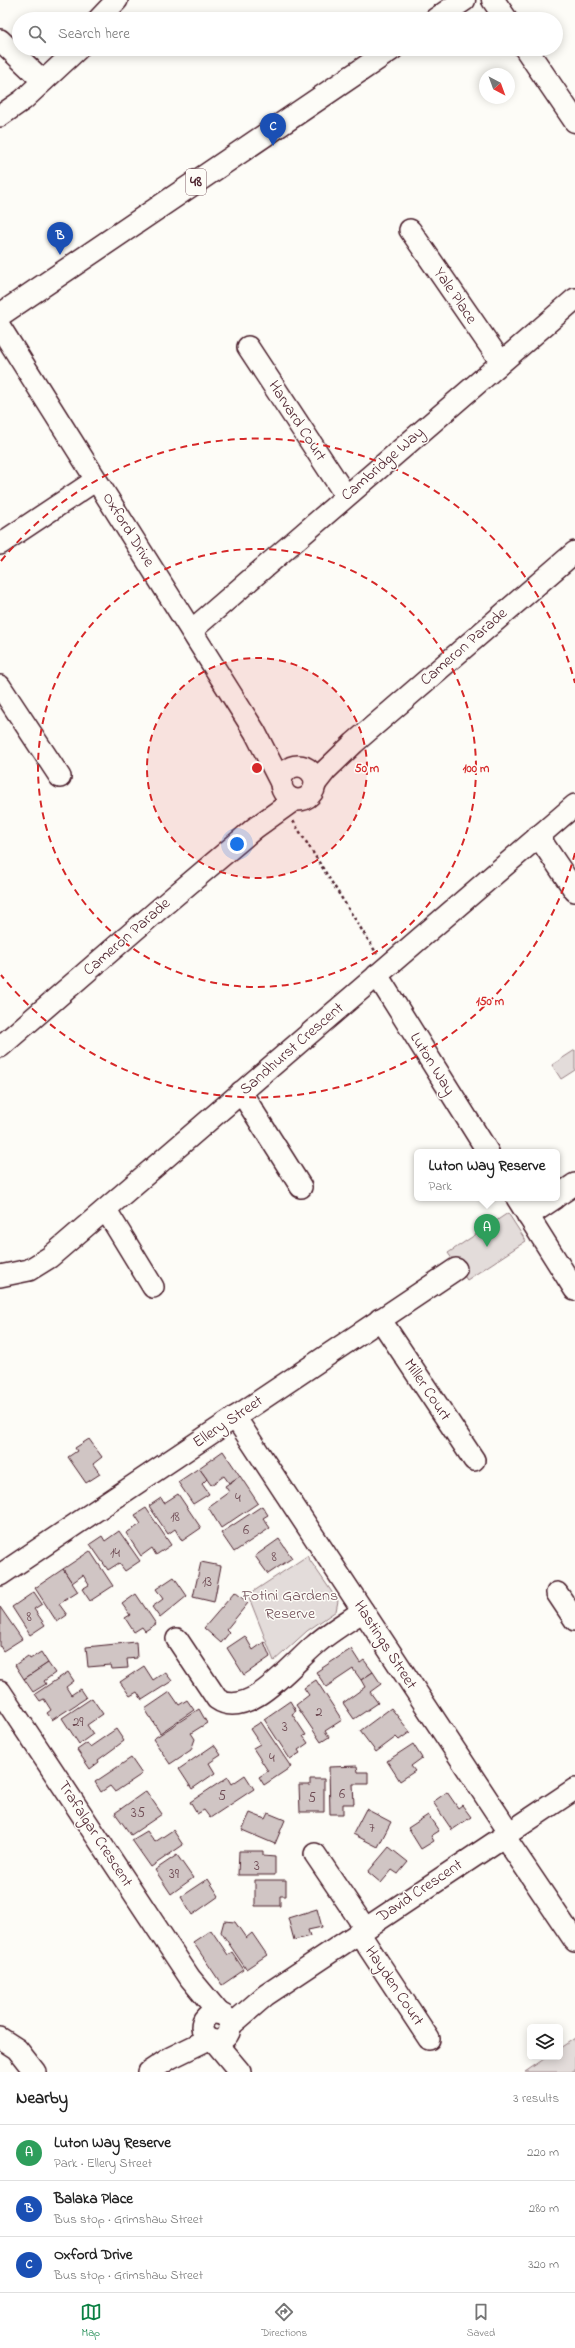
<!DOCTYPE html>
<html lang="en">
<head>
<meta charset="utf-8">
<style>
	:root { --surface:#fff; --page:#f2f2f2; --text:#222; --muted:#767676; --line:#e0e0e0; --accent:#0b8043 }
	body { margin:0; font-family:"Indie Flower",sans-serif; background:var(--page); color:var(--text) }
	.controls { position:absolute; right:12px; bottom:12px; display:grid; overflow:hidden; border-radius:6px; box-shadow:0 2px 10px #0003 }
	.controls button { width:36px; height:36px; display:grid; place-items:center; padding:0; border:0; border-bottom:1px solid var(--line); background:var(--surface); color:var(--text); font:20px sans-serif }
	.compass { position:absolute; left:479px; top:68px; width:36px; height:36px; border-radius:50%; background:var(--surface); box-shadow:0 2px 10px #0003; rotate:139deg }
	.you { position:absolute; left:237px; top:844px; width:14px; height:14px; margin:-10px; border:3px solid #fff; border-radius:50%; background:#1a73e8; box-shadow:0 0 0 6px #1a73e833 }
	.badge { display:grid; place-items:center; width:26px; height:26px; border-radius:50%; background:var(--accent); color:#fff; font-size:13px; font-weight:700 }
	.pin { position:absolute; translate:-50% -33px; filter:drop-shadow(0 1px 2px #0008) }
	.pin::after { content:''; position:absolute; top:21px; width:14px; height:12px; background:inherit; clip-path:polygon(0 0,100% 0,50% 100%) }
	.popup { position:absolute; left:414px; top:1149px; width:146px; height:52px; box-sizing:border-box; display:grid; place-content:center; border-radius:6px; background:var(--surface); filter:drop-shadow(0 1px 3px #0005); font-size:13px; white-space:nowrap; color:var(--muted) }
	.popup b { font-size:15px; color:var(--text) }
	.popup::after { content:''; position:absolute; left:50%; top:100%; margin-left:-8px; border:8px solid transparent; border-top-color:var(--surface) }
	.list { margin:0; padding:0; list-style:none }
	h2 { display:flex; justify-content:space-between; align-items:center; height:52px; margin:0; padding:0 16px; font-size:17px }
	h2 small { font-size:13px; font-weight:400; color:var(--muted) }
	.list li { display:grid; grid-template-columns:26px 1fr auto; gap:12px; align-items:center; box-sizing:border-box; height:56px; padding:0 16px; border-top:1px solid var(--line) }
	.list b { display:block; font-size:15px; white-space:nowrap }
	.list p { margin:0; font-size:13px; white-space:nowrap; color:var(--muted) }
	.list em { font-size:13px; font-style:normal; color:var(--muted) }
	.icon { flex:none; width:22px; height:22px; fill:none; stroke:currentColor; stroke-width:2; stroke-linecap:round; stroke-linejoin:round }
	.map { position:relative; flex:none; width:575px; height:2072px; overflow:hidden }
	.search { position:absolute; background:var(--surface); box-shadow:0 2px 10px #0003; left:12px; right:12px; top:12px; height:44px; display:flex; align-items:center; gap:10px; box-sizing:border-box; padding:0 14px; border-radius:22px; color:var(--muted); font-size:15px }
	.sheet { height:220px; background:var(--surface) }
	nav { display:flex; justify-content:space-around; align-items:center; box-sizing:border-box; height:56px; border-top:1px solid var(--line); background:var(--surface); font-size:11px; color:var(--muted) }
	nav a { display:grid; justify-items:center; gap:2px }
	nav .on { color:var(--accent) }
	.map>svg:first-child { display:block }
	.green { fill:#e3dcda; stroke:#967e82 }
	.building { fill:#d0c5c4; stroke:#4a1f2b }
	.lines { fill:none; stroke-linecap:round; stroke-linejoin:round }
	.minor-casing { stroke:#4a1f2b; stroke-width:24 }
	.major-casing { stroke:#4a1f2b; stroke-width:25 }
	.path { stroke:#4a1f2b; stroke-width:2.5; stroke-dasharray:3 3; stroke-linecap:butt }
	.minor { stroke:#fdfcf7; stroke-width:21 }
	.major { stroke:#fdfcf7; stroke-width:22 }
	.ring { fill:none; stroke:#d62828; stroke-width:2; stroke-dasharray:7 5 }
	.labels { text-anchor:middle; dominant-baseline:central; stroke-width:3; stroke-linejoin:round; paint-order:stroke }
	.number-label { font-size:14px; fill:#6c4851 }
	.shield { fill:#fdfcf7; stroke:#806168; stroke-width:1 }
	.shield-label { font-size:15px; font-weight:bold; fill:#4a1f2b }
	.street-label { font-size:16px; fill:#4a1f2b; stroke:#fdfcf7 }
	.park-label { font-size:16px; fill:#704e57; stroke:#fdfcf7 }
	.centre { fill:#d62828; stroke:#fdfcf7; stroke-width:2 }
	.ring-label { font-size:12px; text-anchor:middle; font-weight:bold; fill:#d62828; stroke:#fdfcf7; stroke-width:3; stroke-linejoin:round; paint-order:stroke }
</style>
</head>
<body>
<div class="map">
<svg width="575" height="2072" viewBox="0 0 575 2072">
	<rect width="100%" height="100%" fill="#fdfcf7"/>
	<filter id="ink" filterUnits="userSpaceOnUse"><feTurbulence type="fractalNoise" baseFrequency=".025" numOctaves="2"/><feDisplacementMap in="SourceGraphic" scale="8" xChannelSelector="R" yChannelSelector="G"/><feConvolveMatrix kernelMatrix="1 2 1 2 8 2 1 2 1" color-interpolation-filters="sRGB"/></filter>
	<g filter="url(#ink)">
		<!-- green -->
		<g class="green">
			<polygon points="575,1050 575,1070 561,1079 552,1065"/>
			<polygon points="508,1213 526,1241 467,1280 448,1253"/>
			<polygon points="307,1556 338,1601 336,1611 307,1631 274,1661 248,1595"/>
			<polygon points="575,2038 575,2072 525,2072 547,2057 560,2057 560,2048"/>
		</g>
		<!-- building -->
		<g class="building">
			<polygon points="89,1439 102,1457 93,1464 100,1474 86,1483 68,1457 77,1451 75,1448"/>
			<polygon points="223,1451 240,1476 229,1483 224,1476 211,1485 199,1468"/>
			<polygon points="199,1468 207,1479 202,1484 209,1494 193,1504 178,1482"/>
			<polygon points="240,1476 258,1503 221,1528 208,1507 229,1492 225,1486"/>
			<polygon points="178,1494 201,1528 182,1541 175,1529 168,1534 149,1506 161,1498 164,1503"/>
			<polygon points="262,1506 268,1515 263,1518 270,1528 234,1552 221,1533"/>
			<polygon points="146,1508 171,1545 156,1555 152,1548 141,1556 126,1533 141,1524 135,1515"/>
			<polygon points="119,1531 140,1561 125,1571 119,1563 108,1570 90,1544 102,1536 105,1541"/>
			<polygon points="279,1539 292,1558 268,1574 255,1556"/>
			<polygon points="90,1551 113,1586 90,1601 82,1589 89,1585 83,1575 72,1583 63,1569"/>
			<polygon points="201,1562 221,1566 214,1602 193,1597"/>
			<polygon points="63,1569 78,1592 59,1604 67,1615 57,1622 35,1588"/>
			<polygon points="174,1577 187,1596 160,1618 152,1607 163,1599 156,1589"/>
			<polygon points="34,1592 42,1604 34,1609 45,1625 30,1635 12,1607"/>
			<polygon points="235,1592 248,1603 226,1630 229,1633 221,1643 204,1628"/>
			<polygon points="136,1594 156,1624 145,1631 142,1627 134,1632 125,1618 130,1615 122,1604"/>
			<polygon points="0,1607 22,1639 3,1651 0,1646"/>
			<polygon points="245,1636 253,1650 264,1642 270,1657 244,1675 227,1648"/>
			<polygon points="136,1642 137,1658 127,1659 128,1668 112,1669 111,1665 88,1667 86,1647"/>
			<polygon points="351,1649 360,1663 364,1660 373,1672 361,1680 353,1669 326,1687 316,1672"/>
			<polygon points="41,1652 48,1663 24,1679 15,1665 28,1656 30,1659"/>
			<polygon points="48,1663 55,1673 44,1681 46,1684 33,1692 24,1679"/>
			<polygon points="144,1666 153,1680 165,1672 172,1681 142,1700 137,1692 130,1696 120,1682"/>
			<polygon points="68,1672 74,1681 66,1687 71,1695 80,1689 86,1698 52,1720 47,1713 51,1710 44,1699 40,1701 35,1694"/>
			<polygon points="373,1672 381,1684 370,1692 378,1703 354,1719 343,1703 365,1687 361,1680"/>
			<polygon points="316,1680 342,1720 325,1731 329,1737 321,1742 296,1705 309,1695 304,1688"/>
			<polygon points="170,1692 179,1705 187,1700 194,1710 160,1733 145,1709"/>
			<polygon points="92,1698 103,1714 87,1725 93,1734 79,1744 62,1718"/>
			<polygon points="290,1701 296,1711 292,1714 306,1735 303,1736 308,1743 298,1750 300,1753 290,1759 264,1719"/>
			<polygon points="391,1708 410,1732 399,1740 396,1737 376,1752 360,1731"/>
			<polygon points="199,1709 207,1723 191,1733 195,1739 191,1750 170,1764 153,1739"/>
			<polygon points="261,1722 291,1767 264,1785 259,1777 268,1771 253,1748 260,1744 250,1729"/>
			<polygon points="116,1729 124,1741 98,1760 99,1762 90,1769 77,1750 87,1743 90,1747"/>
			<polygon points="413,1744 422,1758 411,1766 415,1771 400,1781 387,1761"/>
			<polygon points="214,1745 221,1755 209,1763 215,1773 192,1789 179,1769"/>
			<polygon points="131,1758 142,1774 115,1792 110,1786 101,1792 95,1782"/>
			<polygon points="357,1766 358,1772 368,1772 368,1784 353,1784 354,1804 343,1804 343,1814 330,1814 329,1767"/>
			<polygon points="245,1775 254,1789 210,1818 204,1810 197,1814 190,1802 228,1777 232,1784"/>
			<polygon points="310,1779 324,1779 324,1812 300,1812 299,1785 310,1785"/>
			<polygon points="146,1791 162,1814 131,1835 115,1813"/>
			<polygon points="447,1792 458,1808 462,1805 471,1817 452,1830 433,1802"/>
			<polygon points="366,1809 391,1822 378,1847 353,1834"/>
			<polygon points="250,1813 265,1819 268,1813 285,1820 275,1844 242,1830"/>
			<polygon points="428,1815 439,1831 431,1836 434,1841 421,1849 408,1828"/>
			<polygon points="173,1830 183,1845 151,1867 132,1840 147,1831 155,1842"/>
			<polygon points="389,1847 408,1862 398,1874 392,1870 381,1883 368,1872"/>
			<polygon points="239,1851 263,1851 263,1856 275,1857 275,1875 238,1875"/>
			<polygon points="177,1855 193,1878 171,1894 155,1870"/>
			<polygon points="208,1879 219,1896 192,1915 181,1897"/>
			<polygon points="255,1880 286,1880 286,1896 280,1896 280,1906 255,1906"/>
			<polygon points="317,1909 322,1927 308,1930 310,1936 294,1940 288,1918"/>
			<polygon points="224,1921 235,1922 246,1938 252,1933 267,1955 246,1969 221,1932"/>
			<polygon points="211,1930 228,1955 232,1952 244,1970 222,1985 193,1942"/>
		</g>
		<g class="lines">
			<!-- minor casing -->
			<g class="minor-casing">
				<g id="minor">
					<polyline points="99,19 117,0"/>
					<polyline points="0,40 43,81"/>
					<polyline points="0,116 23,100 78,49"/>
					<polyline points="410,230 501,362"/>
					<polyline points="0,327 255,732 281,783"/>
					<polyline points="248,347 346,496"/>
					<polyline points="0,544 96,480"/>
					<polyline points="192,630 575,299"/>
					<polyline points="0,686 60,777"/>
					<circle cx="298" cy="783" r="17"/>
					<polyline points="315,784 326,770 354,743 575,552"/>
					<polyline points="538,836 575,891"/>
					<polyline points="377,975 488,1152"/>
					<polyline points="0,1047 158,910 255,828 294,800"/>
					<polyline points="241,1092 301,1187"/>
					<polyline points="557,1196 575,1184"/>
					<polyline points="517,1198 575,1290"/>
					<polyline points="106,1210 153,1287"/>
					<polyline points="528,1216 555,1198"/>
					<polyline points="0,1276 29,1270 50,1257 575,805"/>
					<polyline points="380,1319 474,1460"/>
					<polyline points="235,1417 509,1832"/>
					<polyline points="0,1575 456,1269"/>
					<polyline points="557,1593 575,1620"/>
					<path d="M177,1639L217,1699C248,1721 293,1663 315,1645C329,1632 347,1622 363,1611"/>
					<polyline points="0,1691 190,1978 220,2014"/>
					<polyline points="504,1836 575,1941"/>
					<polyline points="315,1854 365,1928"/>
					<polyline points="359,1933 429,2039"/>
					<circle cx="216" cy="2027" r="14"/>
					<polyline points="230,2026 266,1995 575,1789"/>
					<polyline points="0,2038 17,2049 35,2072"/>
					<polyline points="214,2041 240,2072"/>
					<polyline points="149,2072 170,2058 209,2039"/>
				</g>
			</g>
			<!-- major casing -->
			<g class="major-casing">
				<g id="major">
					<polyline points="493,0 506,19"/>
					<polyline points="436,19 464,0"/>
					<polyline points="526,49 575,121"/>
					<polyline points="0,315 392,49"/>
				</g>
			</g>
			<!-- path -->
			<polyline class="path" points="293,821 377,954"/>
			<!-- minor -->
			<use href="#minor" class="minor"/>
			<!-- major -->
			<use href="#major" class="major"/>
		</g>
	</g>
	<!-- distance rings -->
	<circle cx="257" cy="768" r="110" fill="#d62828" fill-opacity=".12"/>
	<g class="ring">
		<circle cx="257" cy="768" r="110"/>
		<circle cx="257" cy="768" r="219"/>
		<path d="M575 853A329 329 0 0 1 1 975M1 561A329 329 0 0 1 575 683"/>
	</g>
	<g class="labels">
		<!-- number labels -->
		<g class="number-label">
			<text x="238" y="1498">4</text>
			<text x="175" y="1517">18</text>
			<text x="246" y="1530">6</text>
			<text x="115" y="1553">14</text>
			<text x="274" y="1557">8</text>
			<text x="207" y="1582">13</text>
			<text x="29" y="1617">8</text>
			<text x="319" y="1712">2</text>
			<text x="78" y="1722">29</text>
			<text x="285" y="1727">3</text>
			<text x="272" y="1758">4</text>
			<text x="342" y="1794">6</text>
			<text x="222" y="1796">5</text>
			<text x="312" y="1798">5</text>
			<text x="138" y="1813">35</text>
			<text x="372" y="1828">7</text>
			<text x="257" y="1866">3</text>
			<text x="174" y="1874">39</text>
		</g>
		<!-- shield labels -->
		<rect class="shield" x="186" y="169" width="20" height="26" rx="3"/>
		<g class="shield-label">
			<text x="196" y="182">48</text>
		</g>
		<!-- street labels -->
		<g class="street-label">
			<text transform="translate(455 296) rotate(56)">Yale Place</text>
			<text transform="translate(297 421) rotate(57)">Harvard Court</text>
			<text transform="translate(383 464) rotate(-41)">Cambridge Way</text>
			<text transform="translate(128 530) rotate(58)">Oxford Drive</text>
			<text transform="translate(464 647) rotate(-41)">Cameron Parade</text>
			<text transform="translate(127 937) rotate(-41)">Cameron Parade</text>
			<text transform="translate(292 1049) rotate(-41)">Sandhurst Crescent</text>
			<text transform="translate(432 1064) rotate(58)">Luton Way</text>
			<text transform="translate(427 1390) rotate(56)">Miller Court</text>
			<text transform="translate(228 1422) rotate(-34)">Ellery Street</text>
			<text transform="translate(385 1645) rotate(57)">Hastings Street</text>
			<text transform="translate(95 1834) rotate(57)">Trafalgar Crescent</text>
			<text transform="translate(420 1891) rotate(-34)">David Crescent</text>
			<text transform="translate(394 1986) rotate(56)">Hayden Court</text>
		</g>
		<!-- park labels -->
		<g class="park-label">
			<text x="290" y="1596">Fotini Gardens<tspan x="290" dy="18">Reserve</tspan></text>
		</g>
	</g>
	<circle cx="257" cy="768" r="6" class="centre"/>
	<g class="ring-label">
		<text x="367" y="772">50 m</text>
		<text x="476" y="772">100 m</text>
		<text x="490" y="1005">150 m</text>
	</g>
</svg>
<div class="controls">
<button><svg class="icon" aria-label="layers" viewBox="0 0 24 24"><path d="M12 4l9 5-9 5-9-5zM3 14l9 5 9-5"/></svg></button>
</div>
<svg class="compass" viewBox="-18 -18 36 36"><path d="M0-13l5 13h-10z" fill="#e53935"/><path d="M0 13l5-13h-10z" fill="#767676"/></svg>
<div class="you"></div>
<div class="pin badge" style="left:487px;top:1247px;background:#2e9e5b">A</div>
<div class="popup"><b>Luton Way Reserve</b>Park</div>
<div class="pin badge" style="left:60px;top:255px;background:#1a4fb4">B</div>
<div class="pin badge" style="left:273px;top:146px;background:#1a4fb4">C</div>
<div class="search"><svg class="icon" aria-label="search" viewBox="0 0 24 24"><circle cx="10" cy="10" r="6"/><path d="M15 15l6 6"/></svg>Search here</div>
</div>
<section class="sheet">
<h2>Nearby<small>3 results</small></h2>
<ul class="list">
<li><span class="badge" style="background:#2e9e5b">A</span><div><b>Luton Way Reserve</b><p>Park · Ellery Street</p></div><em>220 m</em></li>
<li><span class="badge" style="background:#1a4fb4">B</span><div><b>Balaka Place</b><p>Bus stop · Grimshaw Street</p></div><em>280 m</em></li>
<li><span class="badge" style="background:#1a4fb4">C</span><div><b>Oxford Drive</b><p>Bus stop · Grimshaw Street</p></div><em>320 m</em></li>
</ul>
</section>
<nav>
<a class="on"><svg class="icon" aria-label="map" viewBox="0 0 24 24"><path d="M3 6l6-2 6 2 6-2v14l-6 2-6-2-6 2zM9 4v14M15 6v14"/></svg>Map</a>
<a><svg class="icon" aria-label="directions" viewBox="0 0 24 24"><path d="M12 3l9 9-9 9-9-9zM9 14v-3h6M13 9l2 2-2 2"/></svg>Directions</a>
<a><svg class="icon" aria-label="saved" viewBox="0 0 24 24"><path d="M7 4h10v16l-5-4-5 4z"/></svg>Saved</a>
</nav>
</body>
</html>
